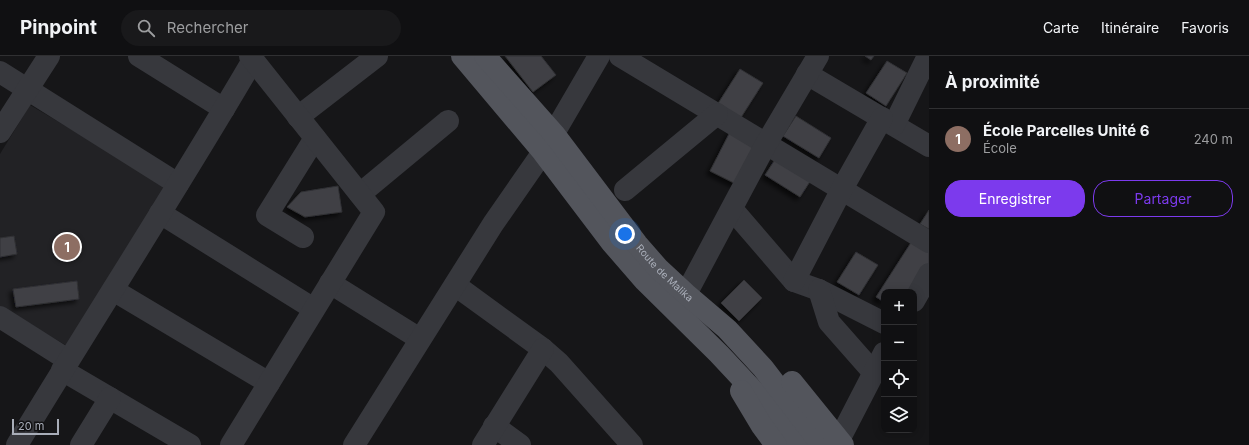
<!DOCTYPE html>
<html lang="fr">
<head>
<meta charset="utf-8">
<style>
	:root { --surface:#101012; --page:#19191b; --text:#f1f3f6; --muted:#9c9d9f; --line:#303032; --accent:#7c3aed }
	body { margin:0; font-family:Inter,sans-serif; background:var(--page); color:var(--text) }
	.controls { position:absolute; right:12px; bottom:12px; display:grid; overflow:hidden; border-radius:8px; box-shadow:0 2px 10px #0003 }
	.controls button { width:36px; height:36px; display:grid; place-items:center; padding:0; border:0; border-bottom:1px solid var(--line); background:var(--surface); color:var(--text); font:20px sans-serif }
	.scale { position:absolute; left:12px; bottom:10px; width:47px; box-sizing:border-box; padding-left:4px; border:2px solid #a8adb8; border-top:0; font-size:11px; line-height:14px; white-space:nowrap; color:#a8adb8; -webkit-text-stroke:3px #111113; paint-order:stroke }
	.you { position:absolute; left:625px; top:178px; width:14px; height:14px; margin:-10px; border:3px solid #fff; border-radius:50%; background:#1a73e8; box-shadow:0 0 0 6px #1a73e833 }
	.badge { display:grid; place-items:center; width:26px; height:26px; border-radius:50%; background:var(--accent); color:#fff; font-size:13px; font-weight:700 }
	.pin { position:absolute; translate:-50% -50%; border:2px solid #fff; box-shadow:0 1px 4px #0006 }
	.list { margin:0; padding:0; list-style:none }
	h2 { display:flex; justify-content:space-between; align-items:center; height:52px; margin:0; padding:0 16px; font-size:17px }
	h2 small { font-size:13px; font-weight:400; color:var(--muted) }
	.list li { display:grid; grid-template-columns:26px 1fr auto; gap:12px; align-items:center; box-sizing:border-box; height:60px; padding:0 16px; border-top:1px solid var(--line) }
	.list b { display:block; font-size:15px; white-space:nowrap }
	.list p { margin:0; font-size:13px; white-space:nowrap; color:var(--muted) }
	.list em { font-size:13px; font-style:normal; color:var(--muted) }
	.actions { display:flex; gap:8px; padding:12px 16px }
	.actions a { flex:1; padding:9px 0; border:1px solid var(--accent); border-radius:16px; text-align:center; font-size:14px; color:var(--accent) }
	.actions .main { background:var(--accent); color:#fff }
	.icon { flex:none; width:22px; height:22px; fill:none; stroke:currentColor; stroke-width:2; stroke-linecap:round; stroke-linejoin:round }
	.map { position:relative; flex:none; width:929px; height:389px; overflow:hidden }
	header { display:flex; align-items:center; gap:24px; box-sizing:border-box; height:56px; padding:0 20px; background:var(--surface); border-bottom:1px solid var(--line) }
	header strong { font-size:19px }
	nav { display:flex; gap:22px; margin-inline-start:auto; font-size:14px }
	.search { width:280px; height:36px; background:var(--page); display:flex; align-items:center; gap:10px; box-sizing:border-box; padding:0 14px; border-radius:22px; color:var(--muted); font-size:15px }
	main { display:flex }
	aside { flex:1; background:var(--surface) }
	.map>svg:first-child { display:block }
	.built { fill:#222225 }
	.building { fill:#404145; stroke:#303034; filter:url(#shadow) }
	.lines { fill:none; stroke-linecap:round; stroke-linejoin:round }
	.minor { stroke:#37383d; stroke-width:22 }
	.major { stroke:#53555c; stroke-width:22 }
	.labels { text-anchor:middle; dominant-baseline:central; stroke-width:4; stroke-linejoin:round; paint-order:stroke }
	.street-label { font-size:10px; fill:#a8adb8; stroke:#111113 }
</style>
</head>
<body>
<header>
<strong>Pinpoint</strong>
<div class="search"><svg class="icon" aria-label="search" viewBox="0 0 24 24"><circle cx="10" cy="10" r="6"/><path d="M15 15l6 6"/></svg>Rechercher</div>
<nav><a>Carte</a><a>Itinéraire</a><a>Favoris</a></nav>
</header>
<main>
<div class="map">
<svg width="929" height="389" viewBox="0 0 929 389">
	<defs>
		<filter id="shadow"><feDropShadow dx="-3.5" dy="3.5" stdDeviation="2" flood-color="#0009"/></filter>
	</defs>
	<rect width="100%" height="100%" fill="#161618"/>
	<!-- built -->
	<polygon class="built" points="30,49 169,131 72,293 0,250 0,98"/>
	<!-- building -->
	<g class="building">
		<polygon points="505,0 541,0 556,19 533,36"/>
		<polygon points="865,0 874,0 871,4"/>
		<polygon points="887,5 907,17 886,50 866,37"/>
		<polygon points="740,13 763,27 740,63 717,49"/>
		<polygon points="796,60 831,82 819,102 783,80"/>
		<polygon points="731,74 759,89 738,129 710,115"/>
		<polygon points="776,102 811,124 800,141 765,119"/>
		<polygon points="338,130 342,156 305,161 287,151 301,136"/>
		<polygon points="929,154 929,173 920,168"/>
		<polygon points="14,180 17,198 0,201 0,182"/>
		<polygon points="912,185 929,196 929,210 913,236 884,236 884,246 876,241"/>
		<polygon points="856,196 878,209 859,239 837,226"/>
		<polygon points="744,224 762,242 739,265 721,247"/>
		<polygon points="77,225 79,243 16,251 13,233"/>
	</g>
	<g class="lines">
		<!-- minor -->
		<g class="minor">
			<polyline points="139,0 224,53"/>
			<polyline points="620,0 929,186"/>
			<polyline points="0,16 178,128"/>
			<polyline points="807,18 929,90"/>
			<polyline points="298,61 377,0"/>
			<polyline points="894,69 928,0"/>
			<polyline points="0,76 49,0"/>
			<polyline points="625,134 717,58"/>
			<polyline points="360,138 448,65"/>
			<polyline points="732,153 794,225 819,234 884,267"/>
			<polyline points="160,157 314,253"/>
			<polyline points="303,181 267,159 315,82"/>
			<polyline points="794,225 842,133 882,62"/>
			<polyline points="330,227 420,283"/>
			<polyline points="455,229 543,293 559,307 632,389"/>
			<polyline points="113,234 269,327"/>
			<polyline points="819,234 829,266 873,316"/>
			<polyline points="686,238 766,88 818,0"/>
			<polyline points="914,245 929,218"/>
			<polyline points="0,261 68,304"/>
			<polyline points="62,314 190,389"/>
			<polyline points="494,370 520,389"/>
			<polyline points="839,384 884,297"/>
			<path d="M17,389C95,260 177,134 253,4"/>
			<polyline points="81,389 110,342"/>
			<polyline points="231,389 374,156 250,0"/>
			<polyline points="354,389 493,168 543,96 599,0"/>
			<polyline points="483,389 543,293"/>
		</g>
		<!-- major -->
		<g class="major">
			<polyline points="462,0 543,96 612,187 645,225 719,298 776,359 799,389"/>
			<path id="s1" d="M485,0L554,78L637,188L658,212L686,238L727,273L763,312L822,389"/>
			<polyline points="792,326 843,389"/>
			<polyline points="741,335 762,370 776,389"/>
		</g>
	</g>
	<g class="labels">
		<!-- street labels -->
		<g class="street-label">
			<text stroke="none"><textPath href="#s1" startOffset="282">Route de Malika</textPath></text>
		</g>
	</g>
</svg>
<div class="controls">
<button>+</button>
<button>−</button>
<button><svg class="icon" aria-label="locate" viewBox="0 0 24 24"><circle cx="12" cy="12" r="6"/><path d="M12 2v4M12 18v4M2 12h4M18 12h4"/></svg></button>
<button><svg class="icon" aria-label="layers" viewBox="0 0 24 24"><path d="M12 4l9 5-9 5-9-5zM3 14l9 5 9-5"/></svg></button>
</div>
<div class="scale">20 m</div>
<div class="you"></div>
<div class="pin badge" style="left:67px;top:191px;background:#8d6e63">1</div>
</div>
<aside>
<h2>À proximité<small></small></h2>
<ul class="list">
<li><span class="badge" style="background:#8d6e63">1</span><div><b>École Parcelles Unité 6</b><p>École</p></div><em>240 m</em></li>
</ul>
<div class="actions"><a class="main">Enregistrer</a><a>Partager</a></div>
</aside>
</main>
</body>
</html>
